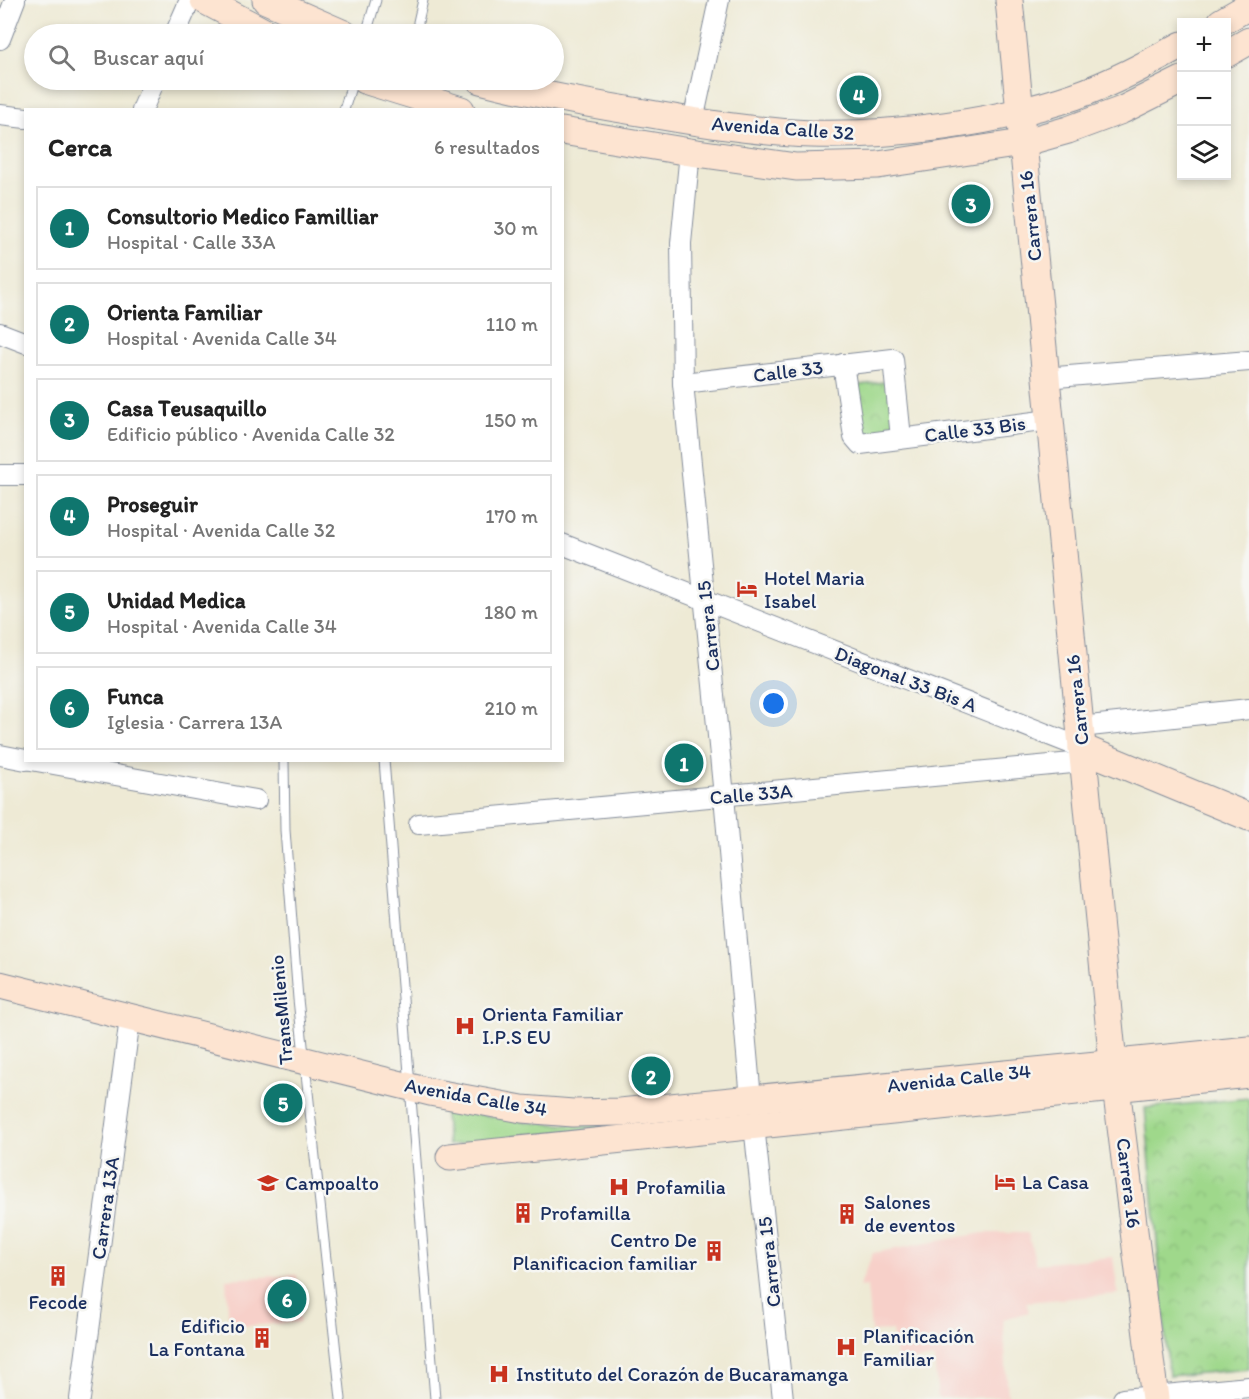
<!DOCTYPE html>
<html lang="es">
<head>
<meta charset="utf-8">
<style>
	:root { --surface:#fff; --page:#f2f2f2; --text:#222; --muted:#767676; --line:#e0e0e0; --accent:#0f766e }
	body { margin:0; font-family:Itim,sans-serif; background:var(--page); color:var(--text) }
	.controls { position:absolute; right:18px; top:18px; display:grid; overflow:hidden; border-radius:0px; box-shadow:0 3px 9px #0003 }
	.controls button { width:54px; height:54px; display:grid; place-items:center; padding:0; border:0; border-bottom:2px solid var(--line); background:var(--surface); color:var(--text); font:30px sans-serif }
	.you { position:absolute; left:774px; top:704px; width:21px; height:21px; margin:-15px; border:4px solid #fff; border-radius:50%; background:#1a73e8; box-shadow:0 0 0 9px #1a73e833 }
	.badge { display:grid; place-items:center; width:39px; height:39px; border-radius:50%; background:var(--accent); color:#fff; font-size:20px; font-weight:700 }
	.pin { position:absolute; translate:-50% -50%; border:3px solid #fff; box-shadow:0 2px 6px #0006 }
	.list { margin:0; padding:0; list-style:none }
	h2 { display:flex; justify-content:space-between; align-items:center; height:78px; margin:0; padding:0 24px; font-size:26px }
	h2 small { font-size:20px; font-weight:400; color:var(--muted) }
	.list li { display:grid; grid-template-columns:39px 1fr auto; gap:18px; align-items:center; box-sizing:border-box; height:84px; margin:0 12px 12px; padding:0 12px; border:2px solid var(--line); border-radius:0px }
	.list b { display:block; font-size:22px; white-space:nowrap }
	.list p { margin:0; font-size:20px; white-space:nowrap; color:var(--muted) }
	.list em { font-size:20px; font-style:normal; color:var(--muted) }
	.icon { flex:none; width:33px; height:33px; fill:none; stroke:currentColor; stroke-width:2; stroke-linecap:round; stroke-linejoin:round }
	.map { position:relative; flex:none; width:1249px; height:1399px; overflow:hidden }
	.search { position:absolute; background:var(--surface); box-shadow:0 3px 9px #0003; left:24px; top:24px; width:540px; height:66px; display:flex; align-items:center; gap:15px; box-sizing:border-box; padding:0 21px; border-radius:33px; color:var(--muted); font-size:22px }
	.panel { position:absolute; background:var(--surface); box-shadow:0 3px 9px #0003; left:24px; top:108px; width:540px; height:654px; border-radius:0px }
	.map>svg:first-child { display:block }
	.built { fill:#f7d0c9 }
	.grass { fill:#9fd88b; stroke:#5d8474; stroke-width:1.5 }
	.park { fill:url(#park-crowns); stroke:#5d8474; stroke-width:1.5 }
	.lines { fill:none; stroke-linecap:round; stroke-linejoin:round }
	.lane-casing { stroke:#848c9a; stroke-width:11 }
	.street-casing { stroke:#848c9a; stroke-width:22 }
	.secondary-casing { stroke:#848c9a; stroke-width:29 }
	.lane { stroke:#fff; stroke-width:9 }
	.street { stroke:#fff; stroke-width:20 }
	.secondary { stroke:#fde4d1; stroke-width:27 }
	.labels { text-anchor:middle; dominant-baseline:central; stroke-width:5; stroke-linejoin:round; paint-order:stroke }
	.street-label { font-size:20px; fill:#1b2f5e; stroke:#f6f6f2 }
	.poi-label { font-size:20px; fill:#1b2f5e; stroke:#f6f6f2; text-anchor:start }
</style>
</head>
<body>
<div class="map">
<svg width="1249" height="1399" viewBox="0 0 1249 1399">
	<defs>
		<pattern id="park-crowns" width="20" height="18" patternUnits="userSpaceOnUse" patternTransform="scale(1.5)"><rect width="20" height="18" fill="#9fd88b"/><path d="M2 6a3 3 0 1 1 6 0M12 15a3 3 0 1 1 6 0" fill="none" stroke="#88ba7a"/></pattern>
	</defs>
	<rect width="100%" height="100%" fill="#f6f6f2"/>
	<filter id="ink" filterUnits="userSpaceOnUse"><feTurbulence type="fractalNoise" baseFrequency=".0167" numOctaves="2"/><feDisplacementMap in="SourceGraphic" scale="12" xChannelSelector="R" yChannelSelector="G"/><feConvolveMatrix kernelMatrix="1 2 1 2 8 2 1 2 1" color-interpolation-filters="sRGB"/></filter>
	<filter id="wash" filterUnits="userSpaceOnUse"><feTurbulence type="fractalNoise" baseFrequency=".008" numOctaves="4" result="noise"/><feDisplacementMap in="SourceGraphic" scale="24" xChannelSelector="R" yChannelSelector="G"/><feGaussianBlur stdDeviation="1.35" result="paint"/><feColorMatrix in="noise" values="0 0 0 0 0 0 0 0 0 0 0 0 0 0 0 0 0 1.4 0 .05"/><feComposite in="paint" operator="in"/></filter>
	<g filter="url(#wash)">
		<rect width="100%" height="100%" fill="#eeead5"/>
		<!-- built -->
		<g class="built">
			<polygon points="983,1233 1028,1233 1036,1264 1113,1257 1118,1294 1026,1302 1029,1312 1003,1319 1008,1397 938,1398 934,1358 897,1362 892,1331 871,1332 867,1286 859,1287 873,1253"/>
			<polygon points="297,1275 300,1322 229,1327 226,1279"/>
		</g>
		<!-- grass -->
		<path class="grass" d="M1086,1082L448,1145L444,1108C493,1117 539,1126 589,1125Z"/>
		<!-- park -->
		<g class="park">
			<polygon points="890,381 896,435 860,439 853,386"/>
			<polygon points="1249,1098 1249,1369 1169,1376 1145,1108"/>
		</g>
	</g>
	<g filter="url(#ink)">
		<g class="lines">
			<!-- lane casing -->
			<g class="lane-casing">
				<g id="lane">
					<polyline points="366,34 376,0"/>
					<polyline points="419,34 418,22 423,0"/>
					<polyline points="344,110 353,80"/>
					<polyline points="284,760 285,830 298,999 341,1399"/>
					<polyline points="384,760 435,1399"/>
				</g>
			</g>
			<!-- street casing -->
			<g class="street-casing">
				<g id="street">
					<polyline points="175,34 190,0"/>
					<polyline points="0,39 15,0"/>
					<polyline points="142,110 155,80"/>
					<polyline points="0,115 26,118"/>
					<polyline points="693,121 719,0"/>
					<polyline points="690,152 681,243 683,383 724,796 751,1099"/>
					<polyline points="0,333 26,343"/>
					<polyline points="843,364 854,437 860,444 1050,420"/>
					<polyline points="1045,378 1249,361"/>
					<polyline points="683,383 893,359 901,438"/>
					<polyline points="0,475 26,475"/>
					<polyline points="562,544 1082,748"/>
					<polyline points="1080,727 1249,709"/>
					<polyline points="0,755 26,760"/>
					<polyline points="31,760 256,800"/>
					<polyline points="419,824 1083,762"/>
					<polyline points="754,1125 783,1399"/>
					<polyline points="80,1399 130,1018"/>
					<polyline points="1123,1399 1249,1387"/>
				</g>
			</g>
			<!-- secondary casing -->
			<g class="secondary-casing">
				<g id="secondary">
					<polyline points="204,0 268,34"/>
					<polyline points="266,0 344,34"/>
					<polyline points="1009,0 1113,1063 1155,1399"/>
					<polyline points="1221,22 1249,6"/>
					<polyline points="1226,54 1249,41"/>
					<polyline points="364,80 461,110"/>
					<path d="M480,80C534,94 589,104 645,113C700,123 756,132 811,134C895,136 996,123 1075,96C1112,83 1147,64 1182,45"/>
					<polyline points="562,131 690,152 796,167 878,165 1022,143 1068,130 1122,110 1182,80"/>
					<polyline points="1082,748 1249,817"/>
					<polyline points="0,985 430,1092 522,1109 573,1113 620,1112 1249,1050"/>
					<polyline points="450,1157 1249,1074"/>
				</g>
			</g>
			<!-- lane -->
			<use href="#lane" class="lane"/>
			<!-- street -->
			<use href="#street" class="street"/>
			<!-- secondary -->
			<use href="#secondary" class="secondary"/>
		</g>
	</g>
	<!-- icons -->
	<defs>
		<g id="hotel-bare" transform="scale(1.62)"><path d="M-6-4.5h1.5V1H6V5H4.5V3h-9V5H-6ZM-4 0a1.8 1.8 0 1 1 3.6 0ZM.5 0V-2.5h3Q6-2.5 6 0Z" fill="#c8321e" stroke="#f6f6f2" stroke-width="2.5" paint-order="stroke"/></g>
		<g id="hospital-bare" transform="scale(1.62)"><path d="M-5-5h3v3.5h4V-5h3V5h-3V1.5h-4V5h-3Z" fill="#c8321e" stroke="#f6f6f2" stroke-width="2.5" paint-order="stroke"/></g>
		<g id="university-bare" transform="scale(1.62)"><path d="M0-5L7-2L0 1L-7-2ZM-4 1L0 2.5L4 1V4Q0 6-4 4Z" fill="#c8321e" stroke="#f6f6f2" stroke-width="2.5" paint-order="stroke"/></g>
		<g id="building-bare" transform="scale(1.62)"><path d="M-4-6H4V6H1V3H-1V6H-4ZM-2.5-4.3h1.7v1.8h-1.7ZM.8-4.3h1.7v1.8H.8ZM-2.5-1h1.7V.8h-1.7ZM.8-1h1.7V.8H.8Z" fill="#c8321e" stroke="#f6f6f2" stroke-width="2.5" paint-order="stroke"/></g>
	</defs>
	<g fill-rule="evenodd">
		<use href="#hotel-bare" x="747" y="589"/>
		<use href="#hospital-bare" x="465" y="1026"/>
		<use href="#hotel-bare" x="1005" y="1182"/>
		<use href="#university-bare" x="268" y="1183"/>
		<use href="#hospital-bare" x="619" y="1187"/>
		<use href="#building-bare" x="523" y="1213"/>
		<use href="#building-bare" x="847" y="1214"/>
		<use href="#building-bare" x="714" y="1251"/>
		<use href="#building-bare" x="58" y="1276"/>
		<use href="#building-bare" x="262" y="1338"/>
		<use href="#hospital-bare" x="846" y="1347"/>
		<use href="#hospital-bare" x="499" y="1374"/>
	</g>
	<g class="labels">
		<!-- street labels -->
		<g class="street-label">
			<text transform="translate(783 128) rotate(4)">Avenida Calle 32</text>
			<text transform="translate(1030 216) rotate(-96)">Carrera 16</text>
			<text transform="translate(788 371) rotate(-7)">Calle 33</text>
			<text transform="translate(975 429) rotate(-7)">Calle 33 Bis</text>
			<text transform="translate(708 626) rotate(-96)">Carrera 15</text>
			<text transform="translate(906 679) rotate(21)">Diagonal 33 Bis A</text>
			<text transform="translate(1077 700) rotate(-96)">Carrera 16</text>
			<text transform="translate(751 794) rotate(-5)">Calle 33A</text>
			<text transform="translate(281 1010) rotate(-95)">TransMilenio</text>
			<text transform="translate(959 1078) rotate(-6)">Avenida Calle 34</text>
			<text transform="translate(476 1097) rotate(10)">Avenida Calle 34</text>
			<text transform="translate(1129 1183) rotate(83)">Carrera 16</text>
			<text transform="translate(105 1208) rotate(-82)">Carrera 13A</text>
			<text transform="translate(769 1262) rotate(-96)">Carrera 15</text>
		</g>
		<!-- poi labels -->
		<g class="poi-label">
			<text x="764" y="578">Hotel Maria<tspan x="764" dy="23">Isabel</tspan></text>
			<text x="482" y="1014">Orienta Familiar<tspan x="482" dy="23">I.P.S EU</tspan></text>
			<text x="1022" y="1182">La Casa</text>
			<text x="285" y="1183">Campoalto</text>
			<text x="636" y="1187">Profamilia</text>
			<text x="864" y="1202">Salones<tspan x="864" dy="23">de eventos</tspan></text>
			<text x="540" y="1213">Profamilla</text>
			<text x="697" y="1240" text-anchor="end">Centro De<tspan x="697" dy="23">Planificacion familiar</tspan></text>
			<text x="58" y="1302" text-anchor="middle">Fecode</text>
			<text x="245" y="1326" text-anchor="end">Edificio<tspan x="245" dy="23">La Fontana</tspan></text>
			<text x="863" y="1336">Planificación<tspan x="863" dy="23">Familiar</tspan></text>
			<text x="516" y="1374">Instituto del Corazón de Bucaramanga</text>
		</g>
	</g>
</svg>
<div class="controls">
<button>+</button>
<button>−</button>
<button><svg class="icon" aria-label="layers" viewBox="0 0 24 24"><path d="M12 4l9 5-9 5-9-5zM3 14l9 5 9-5"/></svg></button>
</div>
<div class="you"></div>
<div class="pin badge" style="left:684px;top:763px">1</div>
<div class="pin badge" style="left:651px;top:1076px">2</div>
<div class="pin badge" style="left:971px;top:204px">3</div>
<div class="pin badge" style="left:859px;top:95px">4</div>
<div class="pin badge" style="left:283px;top:1103px">5</div>
<div class="pin badge" style="left:287px;top:1299px">6</div>
<div class="search"><svg class="icon" aria-label="search" viewBox="0 0 24 24"><circle cx="10" cy="10" r="6"/><path d="M15 15l6 6"/></svg>Buscar aquí</div>
<section class="panel">
<h2>Cerca<small>6 resultados</small></h2>
<ul class="list">
<li><span class="badge">1</span><div><b>Consultorio Medico Familliar</b><p>Hospital · Calle 33A</p></div><em>30 m</em></li>
<li><span class="badge">2</span><div><b>Orienta Familiar</b><p>Hospital · Avenida Calle 34</p></div><em>110 m</em></li>
<li><span class="badge">3</span><div><b>Casa Teusaquillo</b><p>Edificio público · Avenida Calle 32</p></div><em>150 m</em></li>
<li><span class="badge">4</span><div><b>Proseguir</b><p>Hospital · Avenida Calle 32</p></div><em>170 m</em></li>
<li><span class="badge">5</span><div><b>Unidad Medica</b><p>Hospital · Avenida Calle 34</p></div><em>180 m</em></li>
<li><span class="badge">6</span><div><b>Funca</b><p>Iglesia · Carrera 13A</p></div><em>210 m</em></li>
</ul>
</section>
</div>
</body>
</html>
